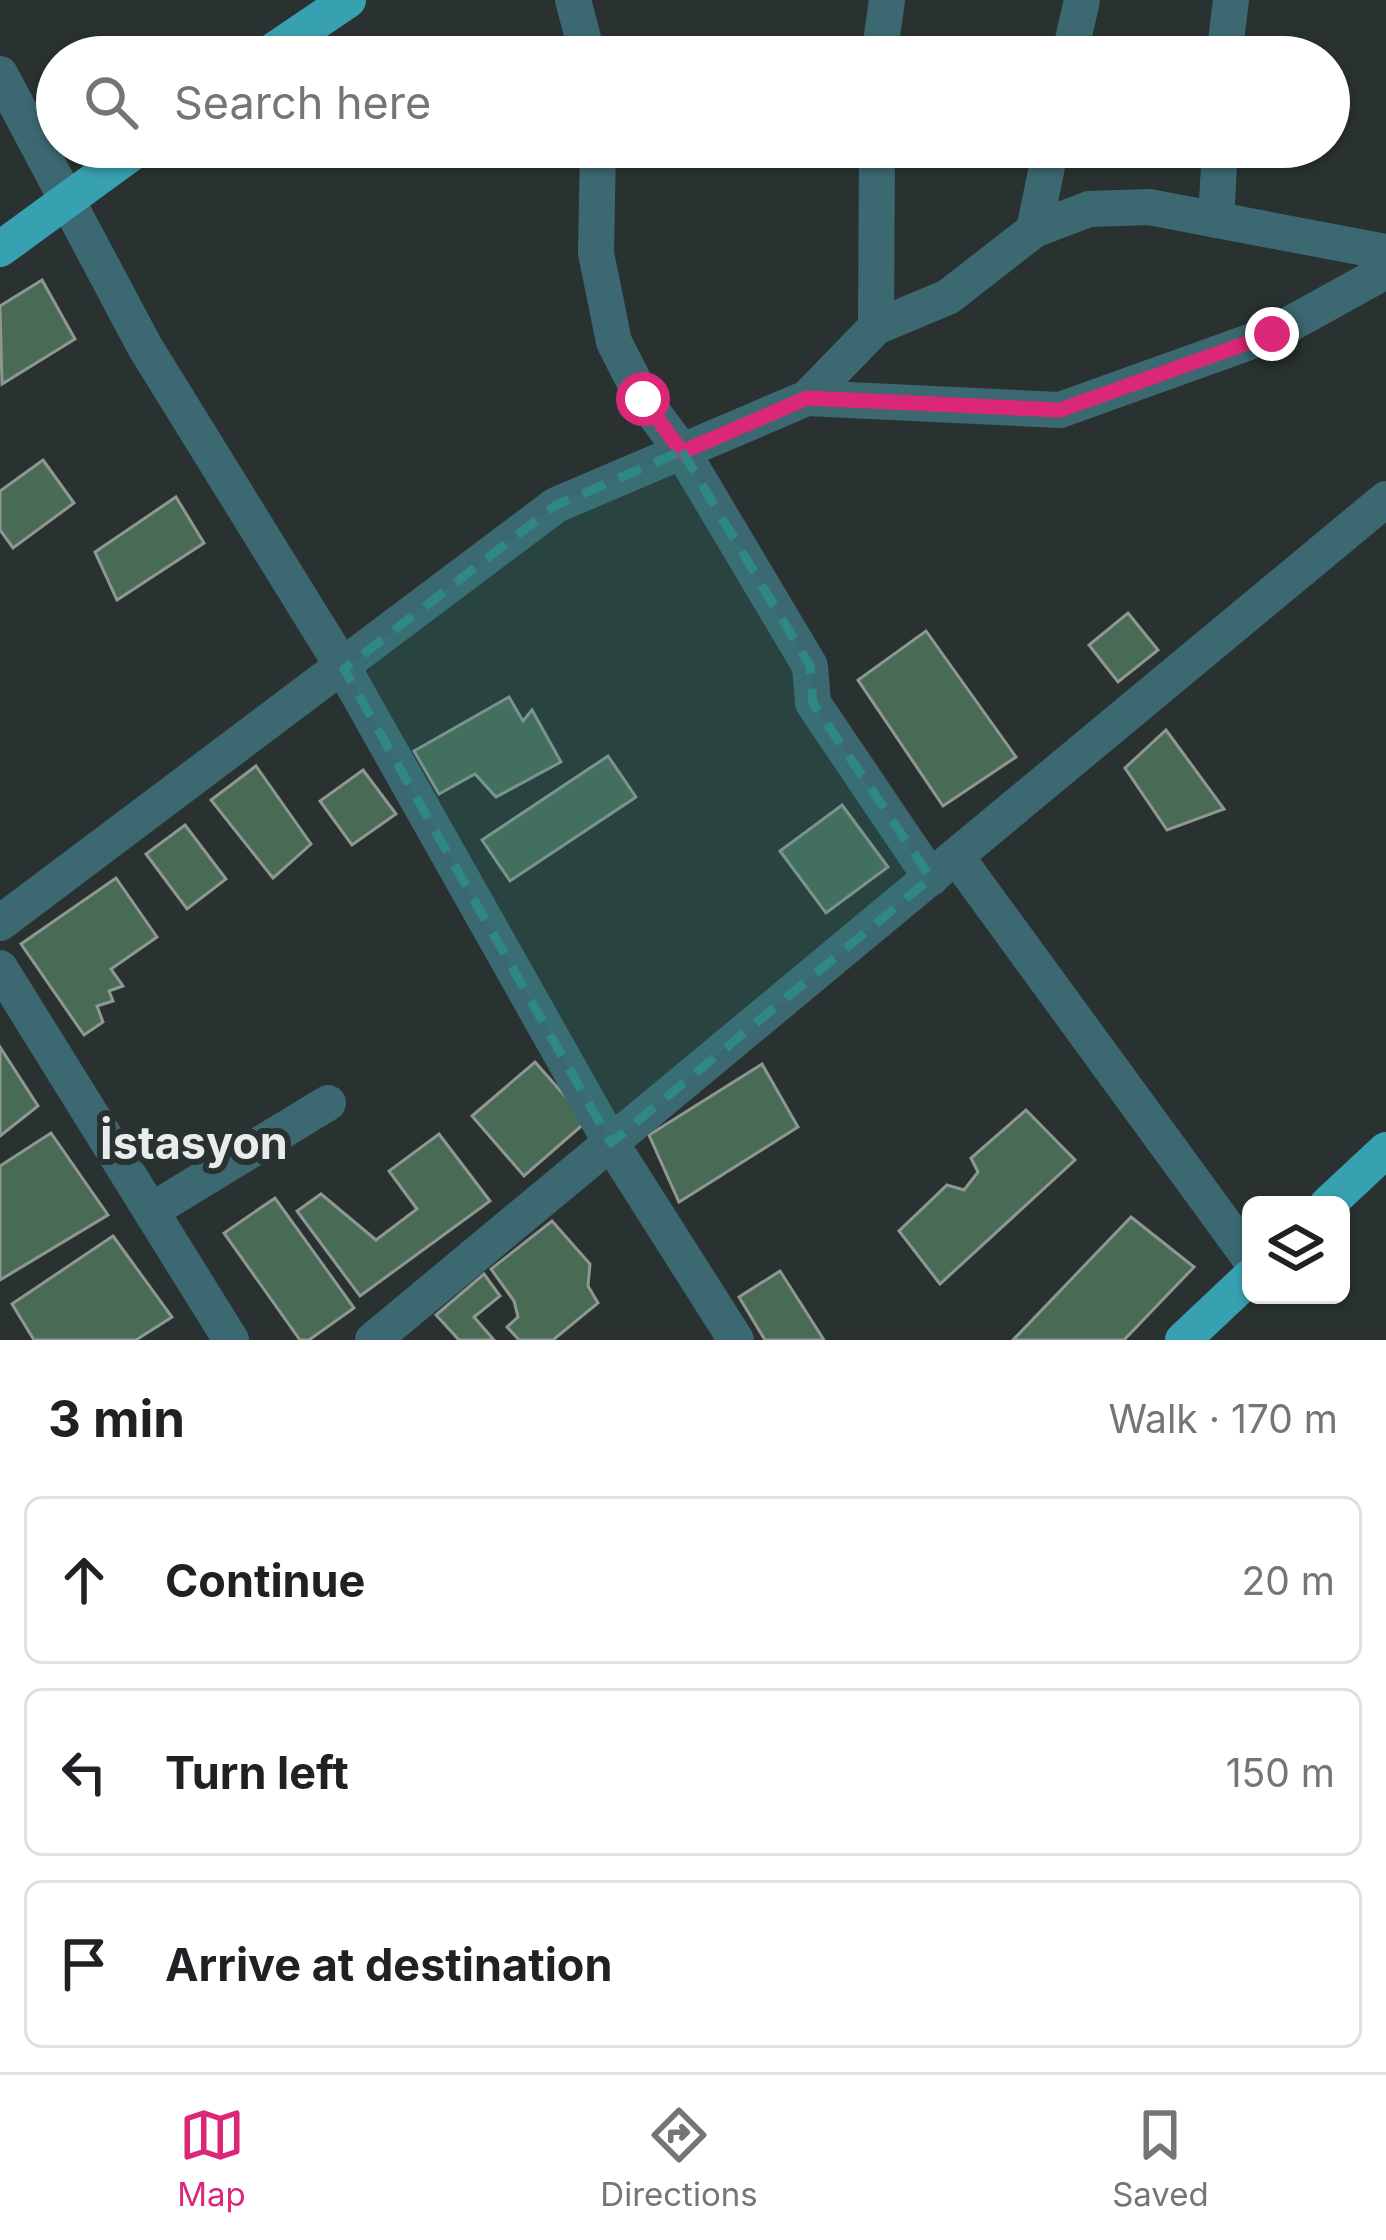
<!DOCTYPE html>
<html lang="en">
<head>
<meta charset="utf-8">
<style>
	:root { --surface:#fff; --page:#f2f2f2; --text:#202124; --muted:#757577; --line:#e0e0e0; --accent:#db2777 }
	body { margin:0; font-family:Inter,sans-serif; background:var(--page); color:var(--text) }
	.controls { position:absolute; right:36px; bottom:36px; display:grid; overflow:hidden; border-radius:18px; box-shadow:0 3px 9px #0004 }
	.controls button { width:108px; height:108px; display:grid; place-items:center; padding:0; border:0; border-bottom:3px solid var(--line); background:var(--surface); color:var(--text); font:60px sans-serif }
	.stop { position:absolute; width:36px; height:36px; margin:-27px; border:9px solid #db2777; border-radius:50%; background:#fff }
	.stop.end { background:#db2777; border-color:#fff; box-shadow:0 3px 12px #0008 }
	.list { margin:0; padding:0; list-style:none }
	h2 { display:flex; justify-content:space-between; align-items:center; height:156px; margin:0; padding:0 48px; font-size:51px }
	h2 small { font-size:39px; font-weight:400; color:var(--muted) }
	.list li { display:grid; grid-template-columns:78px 1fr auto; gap:36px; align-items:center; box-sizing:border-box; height:168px; margin:0 24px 24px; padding:0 24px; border:3px solid var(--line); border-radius:18px }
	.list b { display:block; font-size:45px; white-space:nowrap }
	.list em { font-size:39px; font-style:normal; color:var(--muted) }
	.icon { flex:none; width:66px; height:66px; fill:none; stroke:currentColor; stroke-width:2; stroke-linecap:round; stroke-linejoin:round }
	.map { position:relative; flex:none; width:1386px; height:1340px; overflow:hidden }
	.search { position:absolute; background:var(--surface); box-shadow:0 3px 9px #0004; left:36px; right:36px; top:36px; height:132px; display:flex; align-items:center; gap:30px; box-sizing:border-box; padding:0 42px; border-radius:66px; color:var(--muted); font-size:45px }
	.sheet { height:732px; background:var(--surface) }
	nav { display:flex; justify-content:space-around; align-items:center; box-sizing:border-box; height:168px; border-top:3px solid var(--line); background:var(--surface); font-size:33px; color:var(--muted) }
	nav a { display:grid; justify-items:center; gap:6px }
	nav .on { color:var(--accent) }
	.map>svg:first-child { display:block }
	.building { fill:#496b55; stroke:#8f9792; stroke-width:3 }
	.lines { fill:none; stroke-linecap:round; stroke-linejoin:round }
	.minor { stroke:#3c6971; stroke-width:36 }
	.major { stroke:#38a1b1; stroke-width:36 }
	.route { stroke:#db2777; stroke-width:15 }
	.marked { fill:#2f8881; fill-opacity:0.2; stroke:#2f8881; stroke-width:9; stroke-dasharray:24 15; stroke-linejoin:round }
	.labels { text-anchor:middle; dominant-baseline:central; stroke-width:12; stroke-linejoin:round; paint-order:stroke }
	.district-label { font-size:45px; font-weight:bold; fill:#e7edec; stroke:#293230 }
</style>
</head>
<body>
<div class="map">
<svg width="1386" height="1340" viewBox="0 0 1386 1340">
	<rect width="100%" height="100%" fill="#293230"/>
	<!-- building -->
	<g class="building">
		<polygon points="42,280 75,339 2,384 0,306"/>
		<polygon points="43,460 74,503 13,548 0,530 0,491"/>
		<polygon points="176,497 204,543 117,600 95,552"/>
		<polygon points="1128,613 1158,650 1118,682 1089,645"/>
		<polygon points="926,631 1016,757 943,806 858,680"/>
		<polygon points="509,697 523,721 532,710 561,762 496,797 475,774 439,794 414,751"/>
		<polygon points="1166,730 1224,809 1167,830 1125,768"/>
		<polygon points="608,756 636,797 510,881 482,840"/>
		<polygon points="256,766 311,844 273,878 211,800"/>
		<polygon points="363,770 396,814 352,845 320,801"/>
		<polygon points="842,805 888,867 826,913 780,851"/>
		<polygon points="185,825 226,879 187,909 146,854"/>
		<polygon points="116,878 157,937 111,969 123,986 109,991 113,1001 97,1006 103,1022 84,1035 21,944"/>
		<polygon points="0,1047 38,1106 0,1136"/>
		<polygon points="535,1062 587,1121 524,1176 472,1116"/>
		<polygon points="762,1064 798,1127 679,1202 649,1135"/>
		<polygon points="1026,1110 1075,1160 940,1284 899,1231 947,1185 964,1190 978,1172 971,1158"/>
		<polygon points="51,1133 108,1215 0,1280 0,1166"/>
		<polygon points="439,1134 490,1201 360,1296 297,1211 321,1194 376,1240 417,1209 389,1171"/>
		<polygon points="275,1198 354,1308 309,1340 300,1340 224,1233"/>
		<polygon points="1131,1217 1194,1267 1124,1340 1013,1340"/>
		<polygon points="552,1221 590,1264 588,1286 598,1303 553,1340 519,1340 507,1327 518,1317 514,1301 491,1269"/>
		<polygon points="113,1236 172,1317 136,1340 34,1340 12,1304"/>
		<polygon points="780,1271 824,1340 765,1340 739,1297"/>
		<polygon points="484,1274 500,1296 474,1317 494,1340 459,1340 436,1315"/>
	</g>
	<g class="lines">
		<!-- minor -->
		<g class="minor">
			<polyline points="573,0 588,57"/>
			<polyline points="879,57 887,0"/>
			<polyline points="1069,57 1082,0"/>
			<polyline points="1224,57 1231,0"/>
			<polyline points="0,74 145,347 344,669 611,1143 736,1340"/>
			<polyline points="598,147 596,253 614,342 643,399 682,451 810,666 813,703 931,878"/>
			<polyline points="1216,220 1220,147"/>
			<polyline points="1034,230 1051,147"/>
			<polyline points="876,327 877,147"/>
			<polyline points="807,398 876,327 948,297 1034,230 1089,209 1149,207 1386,252"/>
			<polyline points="956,856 1251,1260"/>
			<polyline points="0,923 556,505 807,398 1060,410 1272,334 1386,271"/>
			<polyline points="0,968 231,1340"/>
			<polyline points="151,1211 328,1103"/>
			<polyline points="373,1340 1386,499"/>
		</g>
		<!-- major -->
		<g class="major">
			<polyline points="264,57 348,0"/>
			<polyline points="0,249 140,147"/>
			<polyline points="1327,1205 1386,1150"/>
			<polyline points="1183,1340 1251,1276"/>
		</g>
	</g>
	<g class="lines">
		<!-- route -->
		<polyline class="route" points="643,399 682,452 807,398 1060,410 1272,334"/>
	</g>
	<!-- marked area -->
	<path class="marked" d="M682,451L810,666L813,703L931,878L611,1143L344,669L556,505Z"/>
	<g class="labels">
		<!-- district labels -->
		<g class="district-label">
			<text x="194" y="1142">İstasyon</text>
		</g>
	</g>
</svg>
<div class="controls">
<button><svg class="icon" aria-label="layers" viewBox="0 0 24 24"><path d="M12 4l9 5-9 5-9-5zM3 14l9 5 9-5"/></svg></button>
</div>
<div class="stop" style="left:643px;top:399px"></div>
<div class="stop end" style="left:1272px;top:334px"></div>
<div class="search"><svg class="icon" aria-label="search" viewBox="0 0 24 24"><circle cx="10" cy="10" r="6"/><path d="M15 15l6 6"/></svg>Search here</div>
</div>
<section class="sheet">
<h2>3 min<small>Walk · 170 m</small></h2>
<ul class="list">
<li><svg class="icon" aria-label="ahead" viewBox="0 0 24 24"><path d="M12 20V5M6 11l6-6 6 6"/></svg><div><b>Continue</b></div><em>20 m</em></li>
<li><svg class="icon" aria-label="left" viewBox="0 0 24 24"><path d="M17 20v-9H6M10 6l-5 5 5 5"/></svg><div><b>Turn left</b></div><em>150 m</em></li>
<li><svg class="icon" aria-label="arrive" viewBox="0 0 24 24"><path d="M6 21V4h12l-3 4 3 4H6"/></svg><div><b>Arrive at destination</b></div></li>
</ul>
</section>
<nav>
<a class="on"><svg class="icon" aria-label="map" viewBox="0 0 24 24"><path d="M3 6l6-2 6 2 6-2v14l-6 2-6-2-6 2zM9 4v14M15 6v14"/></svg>Map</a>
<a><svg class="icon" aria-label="directions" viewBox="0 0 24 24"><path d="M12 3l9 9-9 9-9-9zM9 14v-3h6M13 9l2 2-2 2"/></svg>Directions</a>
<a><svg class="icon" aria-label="saved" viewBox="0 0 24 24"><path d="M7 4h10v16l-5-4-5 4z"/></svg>Saved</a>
</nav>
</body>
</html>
